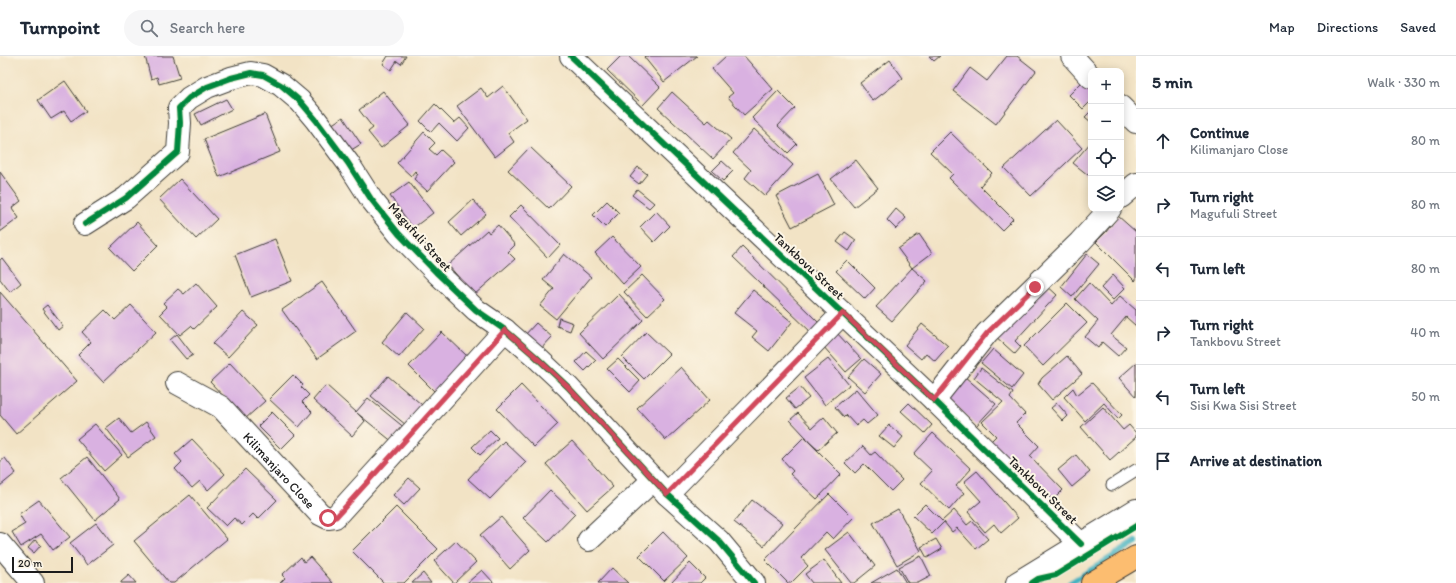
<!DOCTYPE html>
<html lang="en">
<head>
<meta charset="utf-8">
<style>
	:root { --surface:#fff; --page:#f6f6f7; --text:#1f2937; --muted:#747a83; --line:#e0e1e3 }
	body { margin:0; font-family:Itim,sans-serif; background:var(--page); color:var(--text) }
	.controls { position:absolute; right:12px; top:12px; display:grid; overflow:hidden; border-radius:8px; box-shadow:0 2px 10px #0003 }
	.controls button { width:36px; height:36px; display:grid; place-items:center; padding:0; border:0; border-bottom:1px solid var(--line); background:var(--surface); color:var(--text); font:20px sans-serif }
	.scale { position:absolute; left:12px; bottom:10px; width:61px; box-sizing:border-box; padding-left:4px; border:2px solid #1c1c1c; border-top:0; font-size:11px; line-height:14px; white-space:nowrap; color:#1c1c1c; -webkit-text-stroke:3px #fcf5e5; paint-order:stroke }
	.stop { position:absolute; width:12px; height:12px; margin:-9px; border:3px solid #d1495b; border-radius:50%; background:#fff }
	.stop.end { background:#d1495b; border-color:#fff; box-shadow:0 1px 4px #0008 }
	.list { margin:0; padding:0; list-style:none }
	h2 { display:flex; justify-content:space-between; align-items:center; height:52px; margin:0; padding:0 16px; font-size:17px }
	h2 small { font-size:13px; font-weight:400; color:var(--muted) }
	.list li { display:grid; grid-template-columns:26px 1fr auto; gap:12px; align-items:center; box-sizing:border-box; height:64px; padding:0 16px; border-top:1px solid var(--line) }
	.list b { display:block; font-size:15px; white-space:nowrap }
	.list p { margin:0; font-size:13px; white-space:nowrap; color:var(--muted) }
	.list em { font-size:13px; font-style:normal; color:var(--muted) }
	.icon { flex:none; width:22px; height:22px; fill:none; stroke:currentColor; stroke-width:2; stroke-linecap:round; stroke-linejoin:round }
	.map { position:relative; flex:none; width:1136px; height:527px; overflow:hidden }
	header { display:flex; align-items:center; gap:24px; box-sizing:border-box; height:56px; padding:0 20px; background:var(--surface); border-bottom:1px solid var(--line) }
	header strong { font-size:19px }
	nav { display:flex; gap:22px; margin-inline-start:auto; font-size:14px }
	.search { width:280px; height:36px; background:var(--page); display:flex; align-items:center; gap:10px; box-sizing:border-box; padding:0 14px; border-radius:22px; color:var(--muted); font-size:15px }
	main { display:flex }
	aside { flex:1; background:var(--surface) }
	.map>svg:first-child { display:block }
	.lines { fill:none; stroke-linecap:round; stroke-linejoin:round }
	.stream { stroke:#44b2c1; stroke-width:6 }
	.building { fill:#d9b1e1 }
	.lane-casing { stroke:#3c3a35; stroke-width:13 }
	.street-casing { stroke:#3c3a35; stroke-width:24 }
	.highway-casing { stroke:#3c3a35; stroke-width:24 }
	.lane { stroke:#fff; stroke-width:11 }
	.street { stroke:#fff; stroke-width:22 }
	.highway { stroke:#fcbd6f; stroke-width:22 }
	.cycleway-casing { stroke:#fcf5e5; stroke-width:8 }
	.cycleway { stroke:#00873e; stroke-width:6 }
	.route { stroke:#d1495b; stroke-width:5 }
	.labels { text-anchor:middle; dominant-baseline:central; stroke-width:4; stroke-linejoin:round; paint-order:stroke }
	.street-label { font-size:13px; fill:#1c1c1c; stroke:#fcf5e5 }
</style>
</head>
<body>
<header>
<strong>Turnpoint</strong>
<div class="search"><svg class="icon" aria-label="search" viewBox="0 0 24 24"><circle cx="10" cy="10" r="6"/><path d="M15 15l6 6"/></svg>Search here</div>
<nav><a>Map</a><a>Directions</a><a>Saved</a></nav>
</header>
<main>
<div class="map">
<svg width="1136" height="527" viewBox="0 0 1136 527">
	<rect width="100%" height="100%" fill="#fcf5e5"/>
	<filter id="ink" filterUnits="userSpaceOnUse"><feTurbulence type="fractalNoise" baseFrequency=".025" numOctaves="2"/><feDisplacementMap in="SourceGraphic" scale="8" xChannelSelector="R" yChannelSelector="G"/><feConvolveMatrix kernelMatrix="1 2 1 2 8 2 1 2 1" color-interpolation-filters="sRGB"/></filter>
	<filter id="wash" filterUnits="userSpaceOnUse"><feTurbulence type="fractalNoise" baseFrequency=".012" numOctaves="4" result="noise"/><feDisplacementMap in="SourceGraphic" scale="16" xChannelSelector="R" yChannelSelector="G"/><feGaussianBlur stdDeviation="0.9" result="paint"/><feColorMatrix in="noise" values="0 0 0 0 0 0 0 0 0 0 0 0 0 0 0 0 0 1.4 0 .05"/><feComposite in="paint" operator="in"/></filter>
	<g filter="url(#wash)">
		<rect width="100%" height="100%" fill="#f2e3c5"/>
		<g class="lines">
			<!-- stream -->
			<polyline class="stream" points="1070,527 1136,486"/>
		</g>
		<g id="blocks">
			<!-- building -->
			<g class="building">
				<polygon points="145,0 173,0 180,22 159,28 157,21 151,23"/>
				<polygon points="388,0 406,0 401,8 397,5 391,14 383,8"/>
				<polygon points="621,0 628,0 660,31 643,49 607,14"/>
				<polygon points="645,0 697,0 664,26 644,1"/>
				<polygon points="726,0 744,0 773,33 744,59 728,41 733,37 712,13"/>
				<polygon points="929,0 940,0 934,5"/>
				<polygon points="1007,0 1017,0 1036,15 996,68 953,35 970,12 987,25"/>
				<polygon points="890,4 903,22 873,45 860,27"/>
				<polygon points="65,25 86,55 71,65 64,55 51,63 38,44"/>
				<polygon points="1083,25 1091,33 1091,45 1083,53 1069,39"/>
				<polygon points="503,30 527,63 508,77 514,86 495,101 457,50 481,32 488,42"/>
				<polygon points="383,35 410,69 381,92 368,76 373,72 359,54"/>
				<polygon points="778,35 795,52 778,70 797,88 788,97 752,62"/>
				<polygon points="672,36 706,67 709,64 731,83 713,103 658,52"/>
				<polygon points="226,43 232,53 201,69 195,58"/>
				<polygon points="435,48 454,67 460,62 469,72 457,85 439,67 431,76 420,65"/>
				<polygon points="1091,55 1091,66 1085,61"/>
				<polygon points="265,58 280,96 219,121 204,83"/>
				<polygon points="343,61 361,88 348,96 331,69"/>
				<polygon points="1056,64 1082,92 1031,140 1004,112"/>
				<polygon points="754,73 793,109 765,140 745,122 751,114 733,97"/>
				<polygon points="424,76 435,87 429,93 436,99 441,94 454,106 427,135 414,123 418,118 415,115 411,120 397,107"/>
				<polygon points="950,76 992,117 980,130 1013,163 1002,174 949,122 953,118 930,96"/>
				<polygon points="1091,86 1091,116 1088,119 1073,107"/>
				<polygon points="530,91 571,130 549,153 508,114"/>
				<polygon points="856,104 878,132 854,151 831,123"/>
				<polygon points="722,105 733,115 723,125 712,115"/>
				<polygon points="638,111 647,118 639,128 630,121"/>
				<polygon points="0,116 21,145 12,152 19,162 0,176"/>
				<polygon points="818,118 834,149 792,171 776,140"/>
				<polygon points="180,123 217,163 196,183 159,143"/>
				<polygon points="409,126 433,157 413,172 390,140"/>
				<polygon points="637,133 654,147 649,152 632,139"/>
				<polygon points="473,144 486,158 461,180 449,166"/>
				<polygon points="607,145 619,157 605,171 593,159"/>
				<polygon points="521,149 560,189 548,202 509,161"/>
				<polygon points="896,153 906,162 896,173 887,164"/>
				<polygon points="656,155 670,170 654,186 640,171"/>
				<polygon points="1118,160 1136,176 1136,224 1135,225 1096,186 1106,176"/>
				<polygon points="137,166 158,189 132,215 110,192"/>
				<polygon points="498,169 515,189 508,196 515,203 474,239 448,209 487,174 489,177"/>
				<polygon points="845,176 856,184 849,195 837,186"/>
				<polygon points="919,178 932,197 912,212 898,193"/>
				<polygon points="612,181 641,211 623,228 595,197"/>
				<polygon points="275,183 292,225 251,241 235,199"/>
				<polygon points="742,191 821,269 814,279 733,201"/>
				<polygon points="564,198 591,221 556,263 540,250 554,233 543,224"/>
				<polygon points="1087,198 1099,208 1072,241 1061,231"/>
				<polygon points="2,202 21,227 10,236 0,223 0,204"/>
				<polygon points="847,204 875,232 865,243 836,215"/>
				<polygon points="912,212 927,225 892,265 876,251"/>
				<polygon points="642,219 665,243 647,260 624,236"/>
				<polygon points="1113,219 1125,232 1113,244 1101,232"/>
				<polygon points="322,226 356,275 317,303 282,254"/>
				<polygon points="1043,226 1057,239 1015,285 1021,291 1015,298 994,279"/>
				<polygon points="196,227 217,251 194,273 191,270 180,279 160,258 167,251 163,247 178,233 184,238"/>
				<polygon points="1089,227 1111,250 1120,240 1136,254 1136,270 1126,261 1111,279 1126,291 1118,300 1102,286 1098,292 1085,281 1098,265 1075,243"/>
				<polygon points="753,234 792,266 769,295 752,281 757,275 734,257"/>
				<polygon points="0,236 77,325 16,378 0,359"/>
				<polygon points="619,238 643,264 603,303 579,277"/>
				<polygon points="1067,247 1087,267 1043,310 1024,290"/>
				<polygon points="47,249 63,270 58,274 42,253"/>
				<polygon points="131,249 156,276 103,326 78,299 91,286 82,276 105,254 115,264"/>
				<polygon points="243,256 258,269 228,301 213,288"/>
				<polygon points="407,256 424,272 399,301 382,286"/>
				<polygon points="559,262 573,267 570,275 557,270"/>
				<polygon points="536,267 552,281 540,294 524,280"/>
				<polygon points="922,268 948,290 935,305 926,297 921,303 905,289"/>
				<polygon points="442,276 468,301 439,340 409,310"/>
				<polygon points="646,276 669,298 644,323 622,301"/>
				<polygon points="836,276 861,303 846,316 822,289"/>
				<polygon points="177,278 193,299 186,303 170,284"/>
				<polygon points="993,293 1023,319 1012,333 981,307"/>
				<polygon points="586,295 596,304 585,315 576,306"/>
				<polygon points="1067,300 1082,318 1052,344 1038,328 1042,322"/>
				<polygon points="618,303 640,325 630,336 607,313"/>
				<polygon points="828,303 849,329 825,349 804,322"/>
				<polygon points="864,303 881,318 865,336 848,321"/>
				<polygon points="230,307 265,345 245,363 210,326"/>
				<polygon points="1136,307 1136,341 1119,322"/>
				<polygon points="681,311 710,344 666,384 637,352"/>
				<polygon points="981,312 1013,337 1010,342 1025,358 1016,367 1039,390 1030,400 1063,434 1049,448 1040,439 1044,435 1032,422 1028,426 990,386 996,380 982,366 1003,346 974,322"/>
				<polygon points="293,319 303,329 301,331 309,339 302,346 312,356 299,371 269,343"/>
				<polygon points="388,320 428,354 412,374 371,340"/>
				<polygon points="964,320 996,348 976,370 946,340"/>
				<polygon points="1092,327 1122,359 1118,363 1104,347 1085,365 1064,341 1073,332 1077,339"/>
				<polygon points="326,329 356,356 368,342 406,373 394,387 357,357 365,365 352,380 313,344"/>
				<polygon points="521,329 558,368 534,391 497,353"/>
				<polygon points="800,331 809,342 795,353 786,342"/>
				<polygon points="856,333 878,359 867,368 863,364 856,370 846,359 844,361 835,351"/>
				<polygon points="909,347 932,369 925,377 901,355"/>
				<polygon points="1057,347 1068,360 1063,365 1051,352"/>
				<polygon points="1103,351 1123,374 1129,369 1136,377 1136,381 1110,404 1081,371"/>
				<polygon points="272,356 295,379 281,393 258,370"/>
				<polygon points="798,357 812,372 824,361 837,377 818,394 790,364"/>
				<polygon points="119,362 131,377 146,366 156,380 128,401 106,372"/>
				<polygon points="95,368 122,399 104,415 77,383"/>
				<polygon points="889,369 903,381 894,392 879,380"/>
				<polygon points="490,374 498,382 480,399 472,391"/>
				<polygon points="933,377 971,413 956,430 964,437 949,454 921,427 932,415 914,398"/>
				<polygon points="804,381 841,418 817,443 790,418 793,415 782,403"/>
				<polygon points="192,383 225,418 208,434 200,425 192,432 175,413 182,406 175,398"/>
				<polygon points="504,385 526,406 490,443 468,423"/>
				<polygon points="572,385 613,431 587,454 546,408"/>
				<polygon points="863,390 871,399 875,396 902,424 891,435 864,408 855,417 845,407"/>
				<polygon points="1076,399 1090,416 1072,431 1058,414"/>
				<polygon points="87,401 120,443 95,464 61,422"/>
				<polygon points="5,402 16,417 0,430 0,406"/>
				<polygon points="245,413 277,444 258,463 253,458 242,469 234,462 226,470 207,452"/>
				<polygon points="977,415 1018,462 1001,477 994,468 985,476 968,456 981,445 964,426"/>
				<polygon points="409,422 420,432 404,449 393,439"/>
				<polygon points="550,434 575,458 548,486 523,462"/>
				<polygon points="829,438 853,462 833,483 826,476 801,502 808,510 791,527 788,527 765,504"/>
				<polygon points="190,439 227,483 174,527 169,527 134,485"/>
				<polygon points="39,444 70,481 53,494 41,478 21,491 12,476 25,468 19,458"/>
				<polygon points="752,444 782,467 764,490 734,466"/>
				<polygon points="925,448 942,465 954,454 967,469 972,465 988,483 976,493 957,472 952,476 944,466 932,478 913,460"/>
				<polygon points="396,451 438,493 404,527 384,527 352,495"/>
				<polygon points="898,453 921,495 897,509 873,467"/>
				<polygon points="501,461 530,494 510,513 480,479"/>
				<polygon points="96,467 113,489 87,509 70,487"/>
				<polygon points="663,476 688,502 664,525 639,500"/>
				<polygon points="849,476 875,510 854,527 851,527 825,494"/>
				<polygon points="936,483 942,493 927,502 921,491"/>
				<polygon points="35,484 41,489 34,497 28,492"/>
				<polygon points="456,485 476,506 454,527 434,505"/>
				<polygon points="921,500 931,520 918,527 908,527 899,511"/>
				<polygon points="301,501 304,506 310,501 333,527 280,527 285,522 282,519"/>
				<polygon points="824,504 841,527 812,527 805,518"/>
				<polygon points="690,507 705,522 700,527 671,527"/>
				<polygon points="612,512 628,527 598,527"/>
				<polygon points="897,512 906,527 871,527"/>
				<polygon points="482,514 494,527 467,527"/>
				<polygon points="423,517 431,527 412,527"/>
				<polygon points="129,519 136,527 121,527 121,526"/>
			</g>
		</g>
	</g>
	<g filter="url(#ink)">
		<use href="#blocks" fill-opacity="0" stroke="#3c3a35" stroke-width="1"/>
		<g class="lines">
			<!-- lane casing -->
			<g class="lane-casing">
				<polyline id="lane" points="1112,429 1136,414"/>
			</g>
			<!-- street casing -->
			<g class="street-casing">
				<g id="street">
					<polyline points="571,0 934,344 1081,488"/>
					<polyline points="1072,0 1091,21"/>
					<polyline points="1121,51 1136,66"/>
					<polyline points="1121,141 1136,128"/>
					<polyline points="85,168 126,142 178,96 180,67 179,52 189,42 207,31 231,22 251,17 263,19 281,29 300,45 316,64 348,107 371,143 399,178 436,216 476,254 505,274 535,300 568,331 667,438 719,485 754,527"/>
					<path id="s1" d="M177,327L221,351L320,458L328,462L335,461L505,274"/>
					<polyline points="934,344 987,277 1080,186 1110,153"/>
					<polyline points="667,438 843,257"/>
					<polyline points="589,484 653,424"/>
					<polyline points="0,488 33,527"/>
					<polyline points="1017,527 1136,454"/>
				</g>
			</g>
			<!-- highway casing -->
			<g class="highway-casing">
				<polyline id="highway" points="1092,527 1136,501"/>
			</g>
			<!-- lane -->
			<use href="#lane" class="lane"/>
			<!-- street -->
			<use href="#street" class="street"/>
			<!-- highway -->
			<use href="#highway" class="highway"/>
			<!-- cycleway casing -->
			<g class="cycleway-casing">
				<g id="cycleway">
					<polyline points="571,0 934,344 1081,488"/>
					<polyline points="85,168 126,142 178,96 180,67 179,52 189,42 207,31 231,22 251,17 263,19 281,29 300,45 316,64 348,107 371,143 399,178 436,216 476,254 505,274 535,300 568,331 667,438 719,485 754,527"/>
					<polyline points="1032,527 1038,523 1056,519 1136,470"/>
				</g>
			</g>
			<!-- cycleway -->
			<use href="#cycleway" class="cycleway"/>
		</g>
	</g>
	<g class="lines" filter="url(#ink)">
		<!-- route -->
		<polyline class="route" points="328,462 336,461 505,274 535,300 568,331 667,438 843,257 934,344 987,277 1035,231"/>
	</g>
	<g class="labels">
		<!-- street labels -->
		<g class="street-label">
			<text transform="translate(420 181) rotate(48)">Magufuli Street</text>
			<text transform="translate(809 210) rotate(43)">Tankbovu Street</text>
			<text stroke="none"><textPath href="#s1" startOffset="136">Kilimanjaro Close</textPath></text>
			<text transform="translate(1043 434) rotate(44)">Tankbovu Street</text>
		</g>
	</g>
</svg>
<div class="controls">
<button>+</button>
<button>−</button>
<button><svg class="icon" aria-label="locate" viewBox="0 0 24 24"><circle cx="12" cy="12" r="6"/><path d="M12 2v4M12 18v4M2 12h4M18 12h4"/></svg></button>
<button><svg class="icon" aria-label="layers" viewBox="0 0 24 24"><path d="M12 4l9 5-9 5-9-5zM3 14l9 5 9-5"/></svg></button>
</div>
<div class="scale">20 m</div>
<div class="stop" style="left:328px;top:462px"></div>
<div class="stop end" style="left:1035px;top:231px"></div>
</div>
<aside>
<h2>5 min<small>Walk · 330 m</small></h2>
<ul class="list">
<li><svg class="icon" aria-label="ahead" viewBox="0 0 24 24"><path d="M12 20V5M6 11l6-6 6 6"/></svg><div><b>Continue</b><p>Kilimanjaro Close</p></div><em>80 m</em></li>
<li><svg class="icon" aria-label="right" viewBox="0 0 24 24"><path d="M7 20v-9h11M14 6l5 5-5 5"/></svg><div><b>Turn right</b><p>Magufuli Street</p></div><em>80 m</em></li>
<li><svg class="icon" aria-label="left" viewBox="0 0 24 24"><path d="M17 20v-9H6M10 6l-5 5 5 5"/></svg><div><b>Turn left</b></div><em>80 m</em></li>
<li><svg class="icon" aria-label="right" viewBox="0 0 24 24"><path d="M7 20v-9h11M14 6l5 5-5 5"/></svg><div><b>Turn right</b><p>Tankbovu Street</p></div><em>40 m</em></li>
<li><svg class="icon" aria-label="left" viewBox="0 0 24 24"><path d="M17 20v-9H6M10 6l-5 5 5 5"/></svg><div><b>Turn left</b><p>Sisi Kwa Sisi Street</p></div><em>50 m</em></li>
<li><svg class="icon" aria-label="arrive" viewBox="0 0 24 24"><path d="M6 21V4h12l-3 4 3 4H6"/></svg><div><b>Arrive at destination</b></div></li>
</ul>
</aside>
</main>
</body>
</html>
